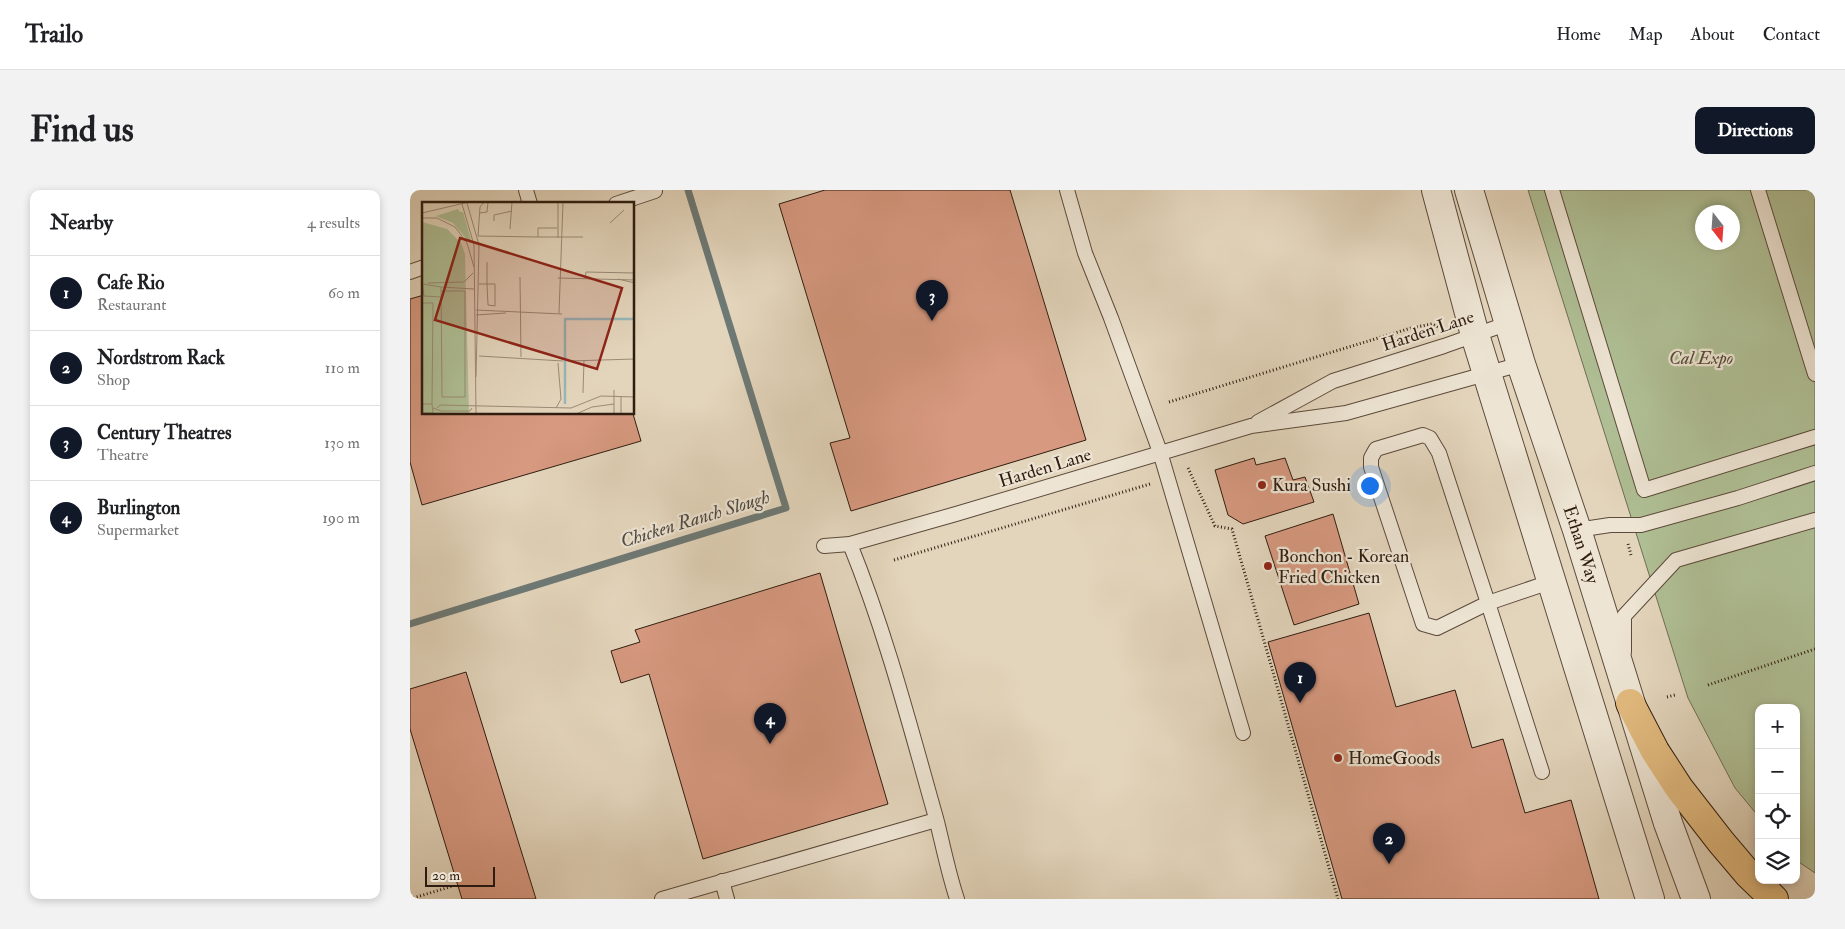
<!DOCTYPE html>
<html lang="en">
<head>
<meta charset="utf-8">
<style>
	:root { --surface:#fff; --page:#f2f2f2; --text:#202124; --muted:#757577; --line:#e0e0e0; --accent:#111827 }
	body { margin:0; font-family:"IM FELL Double Pica",serif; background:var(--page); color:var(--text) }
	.controls { position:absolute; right:15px; bottom:15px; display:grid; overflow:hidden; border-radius:10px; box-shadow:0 2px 8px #0003 }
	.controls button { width:45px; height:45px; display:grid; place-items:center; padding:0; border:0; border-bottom:1px solid var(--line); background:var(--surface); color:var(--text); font:25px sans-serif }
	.compass { position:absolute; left:1285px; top:15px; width:45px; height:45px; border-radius:50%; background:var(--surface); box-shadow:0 2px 8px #0003; rotate:163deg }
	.scale { position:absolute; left:15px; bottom:12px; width:70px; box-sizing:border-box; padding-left:5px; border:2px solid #2f1c10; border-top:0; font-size:14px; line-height:18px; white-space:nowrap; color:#2f1c10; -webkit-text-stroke:4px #ede4d3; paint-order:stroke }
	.you { position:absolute; left:959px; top:295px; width:18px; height:18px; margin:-12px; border:4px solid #fff; border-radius:50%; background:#1a73e8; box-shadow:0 0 0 8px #1a73e833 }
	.badge { display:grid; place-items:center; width:32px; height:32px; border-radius:50%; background:var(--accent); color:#fff; font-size:16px; font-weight:700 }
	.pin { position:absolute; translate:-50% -41px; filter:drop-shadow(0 1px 2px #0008) }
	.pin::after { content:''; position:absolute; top:26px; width:18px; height:15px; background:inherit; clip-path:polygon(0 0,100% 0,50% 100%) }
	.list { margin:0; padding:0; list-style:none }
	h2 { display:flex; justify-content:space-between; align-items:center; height:65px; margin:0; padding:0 20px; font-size:21px }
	h2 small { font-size:16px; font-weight:400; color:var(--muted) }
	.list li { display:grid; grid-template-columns:32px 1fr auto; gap:15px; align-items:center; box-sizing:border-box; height:75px; padding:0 20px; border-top:1px solid var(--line) }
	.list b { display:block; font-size:19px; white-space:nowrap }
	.list p { margin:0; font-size:16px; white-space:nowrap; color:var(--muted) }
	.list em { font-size:16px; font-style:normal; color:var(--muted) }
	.icon { flex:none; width:28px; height:28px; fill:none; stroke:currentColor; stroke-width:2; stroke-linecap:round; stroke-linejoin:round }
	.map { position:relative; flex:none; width:1405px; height:709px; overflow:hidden; border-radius:10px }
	header { display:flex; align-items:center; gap:30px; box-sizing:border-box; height:70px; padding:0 25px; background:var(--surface); border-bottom:1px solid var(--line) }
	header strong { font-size:24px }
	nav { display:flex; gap:28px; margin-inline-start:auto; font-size:18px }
	.intro { display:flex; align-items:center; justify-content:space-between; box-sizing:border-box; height:120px; padding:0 30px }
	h1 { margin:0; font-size:35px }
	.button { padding:12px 22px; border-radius:10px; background:var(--accent); color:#fff; font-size:18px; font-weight:700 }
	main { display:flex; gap:30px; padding:0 30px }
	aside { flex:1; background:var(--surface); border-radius:10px; box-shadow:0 2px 8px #0003 }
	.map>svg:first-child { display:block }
	.green { fill:#afbe94; stroke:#6f6d52; fill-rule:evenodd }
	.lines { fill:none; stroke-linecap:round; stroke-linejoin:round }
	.stream { stroke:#6d7975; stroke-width:7 }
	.building { fill:#d79980; stroke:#2f1c10 }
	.service-casing { stroke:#5c4a3b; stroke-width:16 }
	.tertiary-casing { stroke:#5c4a3b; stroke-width:30 }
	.primary-casing { stroke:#2f1c10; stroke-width:30 }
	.path { stroke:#2f1c10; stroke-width:3; stroke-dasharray:1 2.5; stroke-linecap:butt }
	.service { stroke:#ede4d3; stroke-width:14 }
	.tertiary { stroke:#ede4d3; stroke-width:28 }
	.primary { stroke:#e2ba7e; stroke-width:28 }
	.poi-dot { fill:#8f2418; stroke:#ede4d3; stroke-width:2 }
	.labels { text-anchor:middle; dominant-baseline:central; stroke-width:4.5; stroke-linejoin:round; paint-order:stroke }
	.street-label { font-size:18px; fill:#2f1c10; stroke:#ede4d3 }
	.park-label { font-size:18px; font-style:italic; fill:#554d38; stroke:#ede4d3 }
	.poi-label { font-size:18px; fill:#2f1c10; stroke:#ede4d3; text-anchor:start }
	.water-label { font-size:19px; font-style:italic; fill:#4e4a42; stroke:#ede4d3 }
	.inset-river { fill:none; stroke:#97b7b8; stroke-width:2.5 }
	.inset-road { fill:none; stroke:#9b8b77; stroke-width:1 }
	.view { fill:#8f2418; fill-opacity:0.15; stroke:#8f2418; stroke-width:2.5 }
	.inset-edge { fill:none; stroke:#2f1c10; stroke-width:2.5 }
</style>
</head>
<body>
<header>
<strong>Trailo</strong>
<nav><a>Home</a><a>Map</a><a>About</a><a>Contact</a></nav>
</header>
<div class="intro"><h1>Find us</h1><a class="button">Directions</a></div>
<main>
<aside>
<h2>Nearby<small>4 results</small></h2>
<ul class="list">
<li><span class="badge">1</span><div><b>Cafe Rio</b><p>Restaurant</p></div><em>60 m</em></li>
<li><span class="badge">2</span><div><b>Nordstrom Rack</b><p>Shop</p></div><em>110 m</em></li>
<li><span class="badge">3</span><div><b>Century Theatres</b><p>Theatre</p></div><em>130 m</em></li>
<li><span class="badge">4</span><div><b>Burlington</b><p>Supermarket</p></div><em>190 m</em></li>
</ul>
</aside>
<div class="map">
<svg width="1405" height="709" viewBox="0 0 1405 709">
	<rect width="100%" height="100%" fill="#e3d5bc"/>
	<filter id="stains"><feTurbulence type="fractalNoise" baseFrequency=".004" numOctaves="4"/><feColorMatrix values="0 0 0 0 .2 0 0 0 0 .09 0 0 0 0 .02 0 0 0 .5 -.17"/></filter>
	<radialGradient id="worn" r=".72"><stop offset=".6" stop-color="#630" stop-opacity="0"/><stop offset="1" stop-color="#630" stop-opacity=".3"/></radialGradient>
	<!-- green -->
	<path class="green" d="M1118,0H1405V683L1386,670V518H1349V627L1325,598L1278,508ZM1292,22H1322V52H1292Z"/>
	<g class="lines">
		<!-- stream -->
		<polyline class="stream" points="0,434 376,318 278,0"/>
	</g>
	<!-- building -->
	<g class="building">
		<polygon points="415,0 600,0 676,250 441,321 420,253 440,248 369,14"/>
		<polygon points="14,105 14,224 223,224 231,251 12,315 0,272 0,109"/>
		<polygon points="844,268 846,275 875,268 883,290 895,287 904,312 833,334 818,325 805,280"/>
		<polygon points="923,324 949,414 884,435 855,346"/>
		<polygon points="410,383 478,614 293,669 239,484 211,493 201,461 230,452 225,440"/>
		<polygon points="959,423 986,517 1045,500 1062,558 1093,549 1115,623 1161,610 1189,709 932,709 858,452"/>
		<polygon points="56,482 126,709 52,709 0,539 0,499"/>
	</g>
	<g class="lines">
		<!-- service casing -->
		<g class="service-casing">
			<g id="service">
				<polyline points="116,0 120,14"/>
				<polyline points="657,0 675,63 701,128 750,262 833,543"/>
				<polyline points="1142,0 1234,300 1405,247"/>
				<polyline points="1348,0 1405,184"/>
				<polyline points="206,14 245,1"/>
				<polyline points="0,82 14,77"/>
				<polyline points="848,232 923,191 1034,156 1099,133"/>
				<polygon points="1013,245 1020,248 1029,263 1078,413 1027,438 1013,434 961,277 961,268 966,259"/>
				<polyline points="1167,340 1200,335 1231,335 1328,308 1405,283"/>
				<path d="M440,354C476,443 500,536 526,628C533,655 538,682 547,709"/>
				<polyline points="414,356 440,354 546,324 841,236 936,223 1111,174"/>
				<polyline points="1214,462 1214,426 1266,370 1405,330"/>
				<polyline points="1132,582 1078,413 1143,391"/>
				<polyline points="312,691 317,709"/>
				<polyline points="252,709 526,630"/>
			</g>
		</g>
		<!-- tertiary casing -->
		<g class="tertiary-casing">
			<g id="tertiary">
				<polyline points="1026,0 1065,145 1240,709"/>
				<path id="s1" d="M1059,0L1111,174L1167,340L1258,633L1286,709"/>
			</g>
		</g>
		<!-- primary casing -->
		<g class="primary-casing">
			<polyline id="primary" points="1220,513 1245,561 1269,598 1311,652 1339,685 1364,709"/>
		</g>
		<!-- path -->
		<g class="path">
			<polyline points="759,212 1001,138 1022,134 1028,137"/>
			<polyline points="778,278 805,336 822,339 928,709"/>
			<polyline points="1218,354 1221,365"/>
			<polyline points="484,370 740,294"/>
			<polyline points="1298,495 1405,459"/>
			<polyline points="1257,507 1265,505"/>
			<polyline points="0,709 43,696"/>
		</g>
		<!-- service -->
		<use href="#service" class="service"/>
		<!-- tertiary -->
		<use href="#tertiary" class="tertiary"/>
		<!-- primary -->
		<use href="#primary" class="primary"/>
	</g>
	<!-- markers -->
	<g class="poi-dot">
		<circle cx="852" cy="295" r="5"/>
		<circle cx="858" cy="376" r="5"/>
		<circle cx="928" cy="568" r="5"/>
	</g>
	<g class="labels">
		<!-- street labels -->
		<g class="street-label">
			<text transform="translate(1018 141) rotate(-18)">Harden Lane</text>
			<text transform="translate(635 278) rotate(-17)">Harden Lane</text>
			<text stroke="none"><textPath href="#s1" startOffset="372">Ethan Way</textPath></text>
		</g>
		<!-- park labels -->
		<g class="park-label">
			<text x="1291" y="168">Cal Expo</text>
		</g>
		<!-- poi labels -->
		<g class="poi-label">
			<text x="862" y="295">Kura Sushi</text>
			<text x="868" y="366">Bonchon - Korean<tspan x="868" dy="21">Fried Chicken</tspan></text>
			<text x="938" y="568">HomeGoods</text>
		</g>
		<!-- water labels -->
		<g class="water-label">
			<text transform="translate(285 329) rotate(-17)">Chicken Ranch Slough</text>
		</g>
	</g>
	<!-- overview -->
	<g transform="translate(12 12)">
		<rect width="212" height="212" fill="#e3d5bc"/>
		<path d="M36,7L38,10H41L49,38L46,39L31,21L14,14ZM0,20L25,27L39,41L43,52L47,212H0Z" fill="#afbe94"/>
		<path class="inset-river" d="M143,202V117H213"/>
		<path class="inset-road" d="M136,0V36M45,1L57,43L54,175M40,2L52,43L54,212M0,11L47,0M58,11L65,10L66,0M0,16H15L33,25L45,41L52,65M72,19V13L90,9M188,21L202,8M88,27L90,0M56,34L116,35V26H135M56,34L58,5L62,0M116,35H161M98,75L99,155M136,76L213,78M163,77L164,70L213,71M196,77L213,81M0,79L2,94L19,95M6,81L42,80L51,71M1,82L19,85L20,195H43V89H19M57,82H65V60M65,82H73V104L66,103ZM19,85L52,87M0,101H11L10,202M54,108L140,112M137,111L141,0M54,113L84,111M57,154L141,159M147,159L213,157M161,191L162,158M199,194V212M0,202H10L11,211H0M11,206L19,209H48L50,206M15,206L18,203L149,206L179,194L213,195M134,206L139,197L136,161M154,212L170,205L192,202M192,212V188"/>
		<path class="view" d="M38,36L200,86L175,167L13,118Z"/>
		<rect width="212" height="212" class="inset-edge"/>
	</g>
	<rect width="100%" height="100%" filter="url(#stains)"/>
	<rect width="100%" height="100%" fill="url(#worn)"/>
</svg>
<div class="controls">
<button>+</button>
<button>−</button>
<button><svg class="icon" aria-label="locate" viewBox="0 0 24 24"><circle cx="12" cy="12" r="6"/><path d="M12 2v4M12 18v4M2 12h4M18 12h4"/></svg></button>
<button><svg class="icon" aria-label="layers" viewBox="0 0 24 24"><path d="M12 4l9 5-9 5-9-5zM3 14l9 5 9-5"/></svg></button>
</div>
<svg class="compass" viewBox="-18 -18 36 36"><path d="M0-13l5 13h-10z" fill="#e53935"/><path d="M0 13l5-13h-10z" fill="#757577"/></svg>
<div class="scale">20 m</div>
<div class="you"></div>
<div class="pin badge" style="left:890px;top:513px">1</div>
<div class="pin badge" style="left:979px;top:674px">2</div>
<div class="pin badge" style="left:522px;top:131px">3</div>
<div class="pin badge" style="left:360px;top:554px">4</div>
</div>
</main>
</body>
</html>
